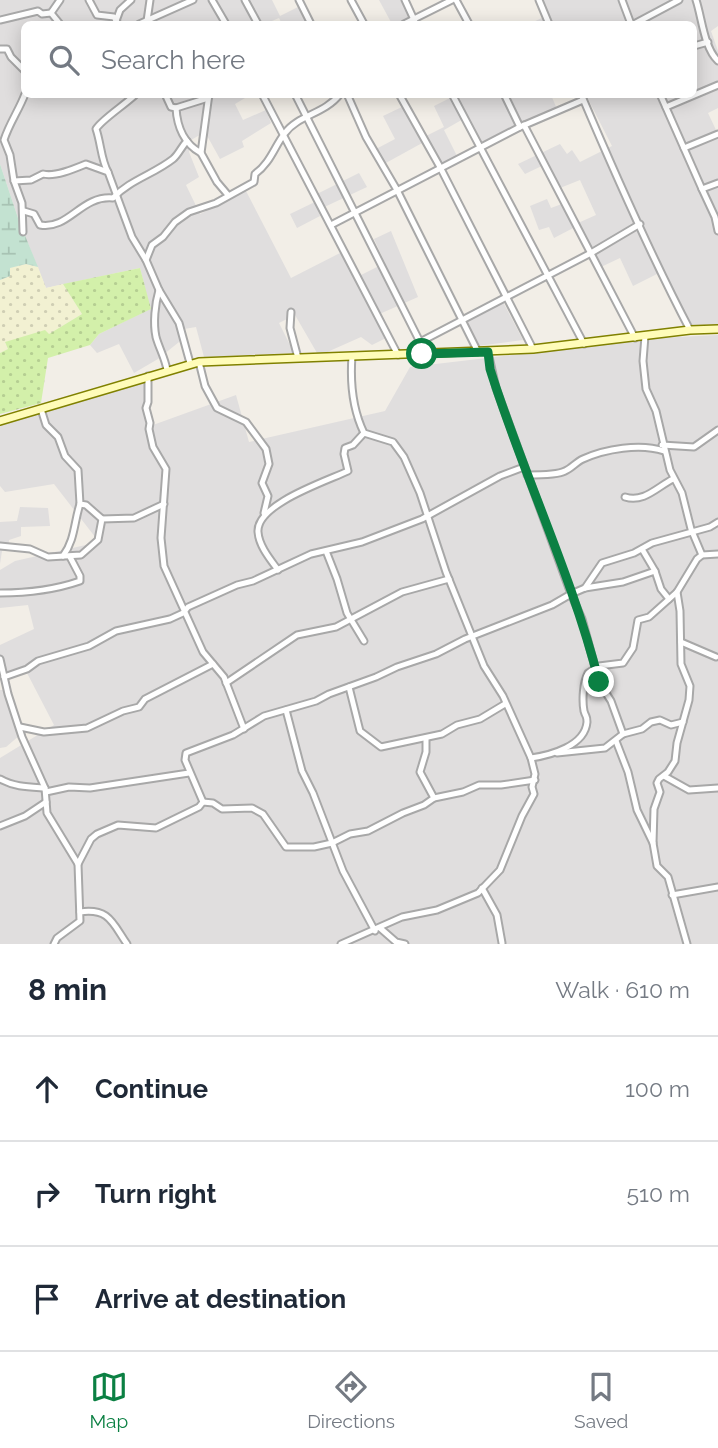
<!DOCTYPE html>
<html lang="en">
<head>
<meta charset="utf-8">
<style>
	:root { --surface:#fff; --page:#f6f6f7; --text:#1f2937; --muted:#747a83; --line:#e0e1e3; --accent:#0b8043 }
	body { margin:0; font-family:Raleway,sans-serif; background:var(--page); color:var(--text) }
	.stop { position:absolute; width:21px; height:21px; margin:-16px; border:5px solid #0b8043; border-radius:50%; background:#fff }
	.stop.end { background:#0b8043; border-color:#fff; box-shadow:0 2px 7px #0008 }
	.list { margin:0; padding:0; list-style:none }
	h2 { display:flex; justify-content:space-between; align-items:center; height:91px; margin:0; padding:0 28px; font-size:30px }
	h2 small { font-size:23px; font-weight:400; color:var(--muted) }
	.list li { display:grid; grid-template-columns:46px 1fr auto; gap:21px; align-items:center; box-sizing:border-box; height:105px; padding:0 28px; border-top:2px solid var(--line) }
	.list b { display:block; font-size:26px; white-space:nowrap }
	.list em { font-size:23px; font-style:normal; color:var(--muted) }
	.icon { flex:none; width:38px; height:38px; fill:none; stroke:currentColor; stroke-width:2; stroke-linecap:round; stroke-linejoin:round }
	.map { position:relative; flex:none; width:718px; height:944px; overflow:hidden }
	.search { position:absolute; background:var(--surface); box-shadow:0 4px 18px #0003; left:21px; right:21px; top:21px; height:77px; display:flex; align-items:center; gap:18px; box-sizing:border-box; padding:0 24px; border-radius:10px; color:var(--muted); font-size:26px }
	.sheet { height:406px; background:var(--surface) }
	nav { display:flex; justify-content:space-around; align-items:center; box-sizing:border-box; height:98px; border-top:2px solid var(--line); background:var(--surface); font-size:19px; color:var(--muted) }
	nav a { display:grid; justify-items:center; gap:4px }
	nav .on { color:var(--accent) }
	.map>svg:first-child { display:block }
	.residential { fill:#e0dede }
	.farmland { fill:url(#farmland-dots) }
	.grass { fill:url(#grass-dots) }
	.wetland { fill:url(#wetland-marsh) }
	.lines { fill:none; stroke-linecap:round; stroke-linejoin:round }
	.street-casing { stroke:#a8a8a8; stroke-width:9 }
	.secondary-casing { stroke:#808100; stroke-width:10 }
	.street { stroke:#fff; stroke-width:5 }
	.secondary { stroke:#fffcb9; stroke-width:7 }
	.route { stroke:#0b8043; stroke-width:9 }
</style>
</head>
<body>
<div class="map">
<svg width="718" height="944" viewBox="0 0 718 944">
	<defs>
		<pattern id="farmland-dots" width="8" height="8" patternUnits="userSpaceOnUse" patternTransform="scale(1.75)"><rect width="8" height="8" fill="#f2f1d2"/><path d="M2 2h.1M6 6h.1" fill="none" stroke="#cfceb4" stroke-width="1.8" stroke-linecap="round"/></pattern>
		<pattern id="grass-dots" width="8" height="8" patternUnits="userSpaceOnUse" patternTransform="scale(1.75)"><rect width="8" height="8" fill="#d3f0aa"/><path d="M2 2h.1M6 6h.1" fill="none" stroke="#b5ce92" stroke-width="1.8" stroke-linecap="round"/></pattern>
		<pattern id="wetland-marsh" width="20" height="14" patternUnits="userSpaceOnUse" patternTransform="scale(1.75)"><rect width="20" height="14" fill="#c3e2d1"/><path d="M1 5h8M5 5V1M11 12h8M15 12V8" fill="none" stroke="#a7c2b3"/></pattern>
	</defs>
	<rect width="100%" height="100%" fill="#f2eee7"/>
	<!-- residential -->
	<g class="residential">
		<polygon points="0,0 272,0 280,16 298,7 307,24 282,24 279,18 265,24 24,24 24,94 250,95 235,104 243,120 266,110 271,123 242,141 244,147 220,159 205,132 191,140 189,152 199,177 186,185 200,214 246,191 291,278 340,253 355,278 385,263 374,239 391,231 418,297 375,316 386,338 372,345 361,337 325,353 317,353 295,315 279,323 294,353 204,357 196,327 184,329 179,342 158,359 134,373 119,344 97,353 90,345 99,334 150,309 140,268 46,288 19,221 0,164"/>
		<polygon points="379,0 401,0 410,18 392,24"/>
		<polygon points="542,0 718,0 718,26 711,31 718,51 718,108 708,113 716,130 718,130 718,326 689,326 663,271 633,286 620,258 601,267 579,225 554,238 549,227 539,230 530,206 547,199 551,208 567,202 578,223 596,215 580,180 560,188 548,163 525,174 518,164 560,144 567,154 572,150 580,162 612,146 586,95 694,94 694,24 529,24 548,15"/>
		<polygon points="456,95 501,95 504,99 513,95 551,95 557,109 479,144 465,118 444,130 457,156 436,166 424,142 384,164 376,149 395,139 383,116 404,106 420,139 444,127 434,106"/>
		<polygon points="359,173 367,187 318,210 320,216 297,228 290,214 319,200 317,194"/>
		<polygon points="502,300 523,340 478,346 466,318"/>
		<polygon points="718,335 718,944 0,944 0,758 54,725 27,673 6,679 0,657 0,645 34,629 28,605 0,608 0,570 15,561 99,542 54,484 5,492 0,486 0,424 146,381 153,425 236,395 249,442 385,411 410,367 659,338"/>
		<polygon points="20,507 48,508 50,526 21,527 21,536 9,540 8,549 2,551 0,564 0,522 17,521"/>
		<polygon points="0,690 6,690 20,735 6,747 0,748"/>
	</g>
	<!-- farmland -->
	<polygon class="farmland" points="26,264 38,267 46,288 63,284 82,314 49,334 5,343 9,349 0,353 0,280 10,276 9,268"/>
	<!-- grass -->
	<polygon class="grass" points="140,268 151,309 99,334 90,345 48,358 41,403 0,414 0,353 8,349 5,342 45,330 49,334 82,314 63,284"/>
	<!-- wetland -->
	<polygon class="wetland" points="0,164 19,221 38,267 26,264 10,268 10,276 0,280"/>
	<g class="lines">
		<!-- street casing -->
		<g class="street-casing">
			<g id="street">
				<polyline points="60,0 51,13 60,24"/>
				<polyline points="89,0 97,15 114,17 118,24"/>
				<polyline points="212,0 226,24"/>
				<polyline points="245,0 258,24"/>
				<polyline points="299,0 311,24"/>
				<polyline points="351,0 364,24"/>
				<polyline points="405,0 416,24"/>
				<polyline points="456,0 469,24"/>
				<polyline points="539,0 549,24"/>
				<polyline points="622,0 631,24"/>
				<path d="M696,0C702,18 704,48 718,61"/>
				<polyline points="0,20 38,11 42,14 51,13"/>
				<polyline points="116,21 120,10 131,0"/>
				<polyline points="147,21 150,0"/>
				<polyline points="139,24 193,0"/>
				<polyline points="404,24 452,0"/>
				<polyline points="634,24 679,0"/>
				<polyline points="694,46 708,42"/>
				<polyline points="0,49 7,49 11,57 24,70"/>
				<polyline points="165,94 171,107 176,108 208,98"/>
				<polyline points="209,94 201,153 217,182 228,195"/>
				<polyline points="262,94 398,355"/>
				<polyline points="295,94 420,342 422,354"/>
				<polyline points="347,94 366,137 397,190 478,352"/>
				<polyline points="399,94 440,167 533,349"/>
				<polyline points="452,94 584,344"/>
				<polyline points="504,94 520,127"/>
				<path d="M581,94C615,174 650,254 690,330"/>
				<polyline points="660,94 702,189 718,183"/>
				<polyline points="666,107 718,85"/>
				<path d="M176,108C177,126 184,144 201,153"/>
				<polyline points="524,125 635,338"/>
				<polyline points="684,148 718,134"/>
				<path d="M108,172C101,160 101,143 96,129C101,120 126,104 136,94"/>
				<path d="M14,181L31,180L43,174C55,177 74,169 86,164L108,172L132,237L146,260"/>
				<polyline points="702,189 715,217 718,231"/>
				<path d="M24,211L34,214L40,225C69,230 81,195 113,198C130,180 154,174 173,159C179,154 181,147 187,141"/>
				<polyline points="331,225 520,127 583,100"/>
				<path d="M23,232L22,203L14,181L10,155L4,140C9,124 19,110 25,94"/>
				<path d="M159,290C155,304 153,323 156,337C159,348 165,358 167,370"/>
				<polyline points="291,312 290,328 298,358"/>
				<polyline points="645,336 643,361 646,389 656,411 670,470 682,493 691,529 702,555"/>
				<polyline points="420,342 591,253 640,224"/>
				<polyline points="199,362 205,386 217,408 246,422 266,449 269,464 262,483 268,496 264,513"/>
				<path d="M190,363L179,323L159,290L146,260L152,245L163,237L175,222L189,212L216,203L254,182L255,174C271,162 274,147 285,133C298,115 325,114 340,94"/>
				<polyline points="148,376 148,402 146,408 150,423 149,429 153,447 166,469 161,538 164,566 203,652 224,677 244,729"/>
				<polyline points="41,409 46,425 58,437 65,456 78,470 80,504 86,505 102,519"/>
				<polyline points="662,445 694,447 718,430"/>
				<path d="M527,475C536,475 558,475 565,471C572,468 576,462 583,459C605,449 640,443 664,451"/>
				<path d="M625,497C644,503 657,487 673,479"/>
				<polyline points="0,546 30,549 48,557 81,555 98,540 102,519 134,518 164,504"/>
				<polyline points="642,549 655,571 661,589 669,599"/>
				<polyline points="326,551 337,579 347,613 364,641"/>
				<path d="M63,556C75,540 74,522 80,504"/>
				<path d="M278,570C270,559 259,546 258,532C256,504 327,481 348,471L344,454L345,448L353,445L364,433"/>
				<polyline points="585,588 602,563 634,553 652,543 710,527 718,522"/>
				<path d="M0,593C28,593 54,590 80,581V576L70,557"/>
				<polyline points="681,642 716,657"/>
				<polyline points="0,659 8,694 22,737 45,788 47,813 78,864 80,921 57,938 54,944"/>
				<polyline points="4,677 27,669 38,661 89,646 116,631 170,619 183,613 188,607 237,585 253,581 311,554 362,542 422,519 500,476 524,467"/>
				<polyline points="226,683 297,635 336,627 402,592 449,579"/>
				<polyline points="349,687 360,731 381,747 442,734 457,725 480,719 505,704"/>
				<polyline points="286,710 302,771 313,793 343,871 375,931"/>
				<polyline points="20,727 44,732 87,728 123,711 139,707 145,699 213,664"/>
				<polyline points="623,734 611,701 599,682 582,619 571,594 585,588 623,582 655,571"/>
				<polyline points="426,739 426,752 420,772 434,798"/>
				<polyline points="616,741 628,772 637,810 653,843 657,866 668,877 687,944"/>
				<polyline points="557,753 605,748 623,734 642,729 651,722 660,720 671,725 683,722"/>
				<path d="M531,758C551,755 585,746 587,722C587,715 586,718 584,711C582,700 583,683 588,673L599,666L623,663L633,648L638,620L649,617L677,592L697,559L702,555L718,554"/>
				<polyline points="664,776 689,790 718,788"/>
				<path d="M0,779C14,787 29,787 45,788"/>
				<polyline points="46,792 69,787 90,788 189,773"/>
				<polyline points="203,802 185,760 186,753 233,735 264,716 316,701 329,694 376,677 397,667 436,654 465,639 552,605 571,594 496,388 488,352"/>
				<polyline points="0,826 25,816 46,802"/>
				<polyline points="653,843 654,809 660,792 657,783 659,779 668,772 675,761 677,743 689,700 690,686 681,664 680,611 677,592"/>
				<polyline points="78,864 91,839 97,834 118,825 156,828 199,807 203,802 213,803 222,809 252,808 263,814 286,847 314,847 332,843 350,834 368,831 403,813 424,805 434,798 463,792 479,785 501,785 535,780"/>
				<polyline points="482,888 497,915 502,943"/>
				<polyline points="672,895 718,887"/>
				<path d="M80,912C109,908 112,922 127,944"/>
				<polyline points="380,928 396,942 405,944"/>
				<path d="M341,944L402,917L437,910L478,893L500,870L522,816L534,794L532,787L535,774L531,758L503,696L484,666L446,572L420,493L404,457L393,442L364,433C352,408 350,383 352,356"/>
			</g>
		</g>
		<!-- secondary casing -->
		<g class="secondary-casing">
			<polyline id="secondary" points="0,421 199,362 533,349 690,330 718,329"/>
		</g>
		<!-- street -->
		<use href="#street" class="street"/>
		<!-- secondary -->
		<use href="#secondary" class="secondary"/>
	</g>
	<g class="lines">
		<!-- route -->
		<path class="route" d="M422,354L488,352L490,369C523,474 572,575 599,682"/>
	</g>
</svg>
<div class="stop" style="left:422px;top:354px"></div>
<div class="stop end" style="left:599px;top:682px"></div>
<div class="search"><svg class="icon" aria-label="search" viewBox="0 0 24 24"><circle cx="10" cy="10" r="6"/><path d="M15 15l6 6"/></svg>Search here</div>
</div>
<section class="sheet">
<h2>8 min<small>Walk · 610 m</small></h2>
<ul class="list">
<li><svg class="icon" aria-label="ahead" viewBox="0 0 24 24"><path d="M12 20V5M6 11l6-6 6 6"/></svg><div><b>Continue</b></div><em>100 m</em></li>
<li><svg class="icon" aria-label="right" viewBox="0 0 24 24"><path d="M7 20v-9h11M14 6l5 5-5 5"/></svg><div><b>Turn right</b></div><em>510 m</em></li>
<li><svg class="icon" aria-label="arrive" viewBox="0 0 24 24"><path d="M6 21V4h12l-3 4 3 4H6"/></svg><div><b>Arrive at destination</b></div></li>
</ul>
</section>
<nav>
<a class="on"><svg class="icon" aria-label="map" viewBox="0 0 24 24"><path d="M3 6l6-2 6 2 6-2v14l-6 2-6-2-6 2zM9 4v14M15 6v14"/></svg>Map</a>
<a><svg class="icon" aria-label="directions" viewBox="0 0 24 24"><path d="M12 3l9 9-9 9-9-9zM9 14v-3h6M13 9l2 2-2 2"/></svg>Directions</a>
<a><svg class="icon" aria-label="saved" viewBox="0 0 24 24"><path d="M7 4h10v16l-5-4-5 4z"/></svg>Saved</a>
</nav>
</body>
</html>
